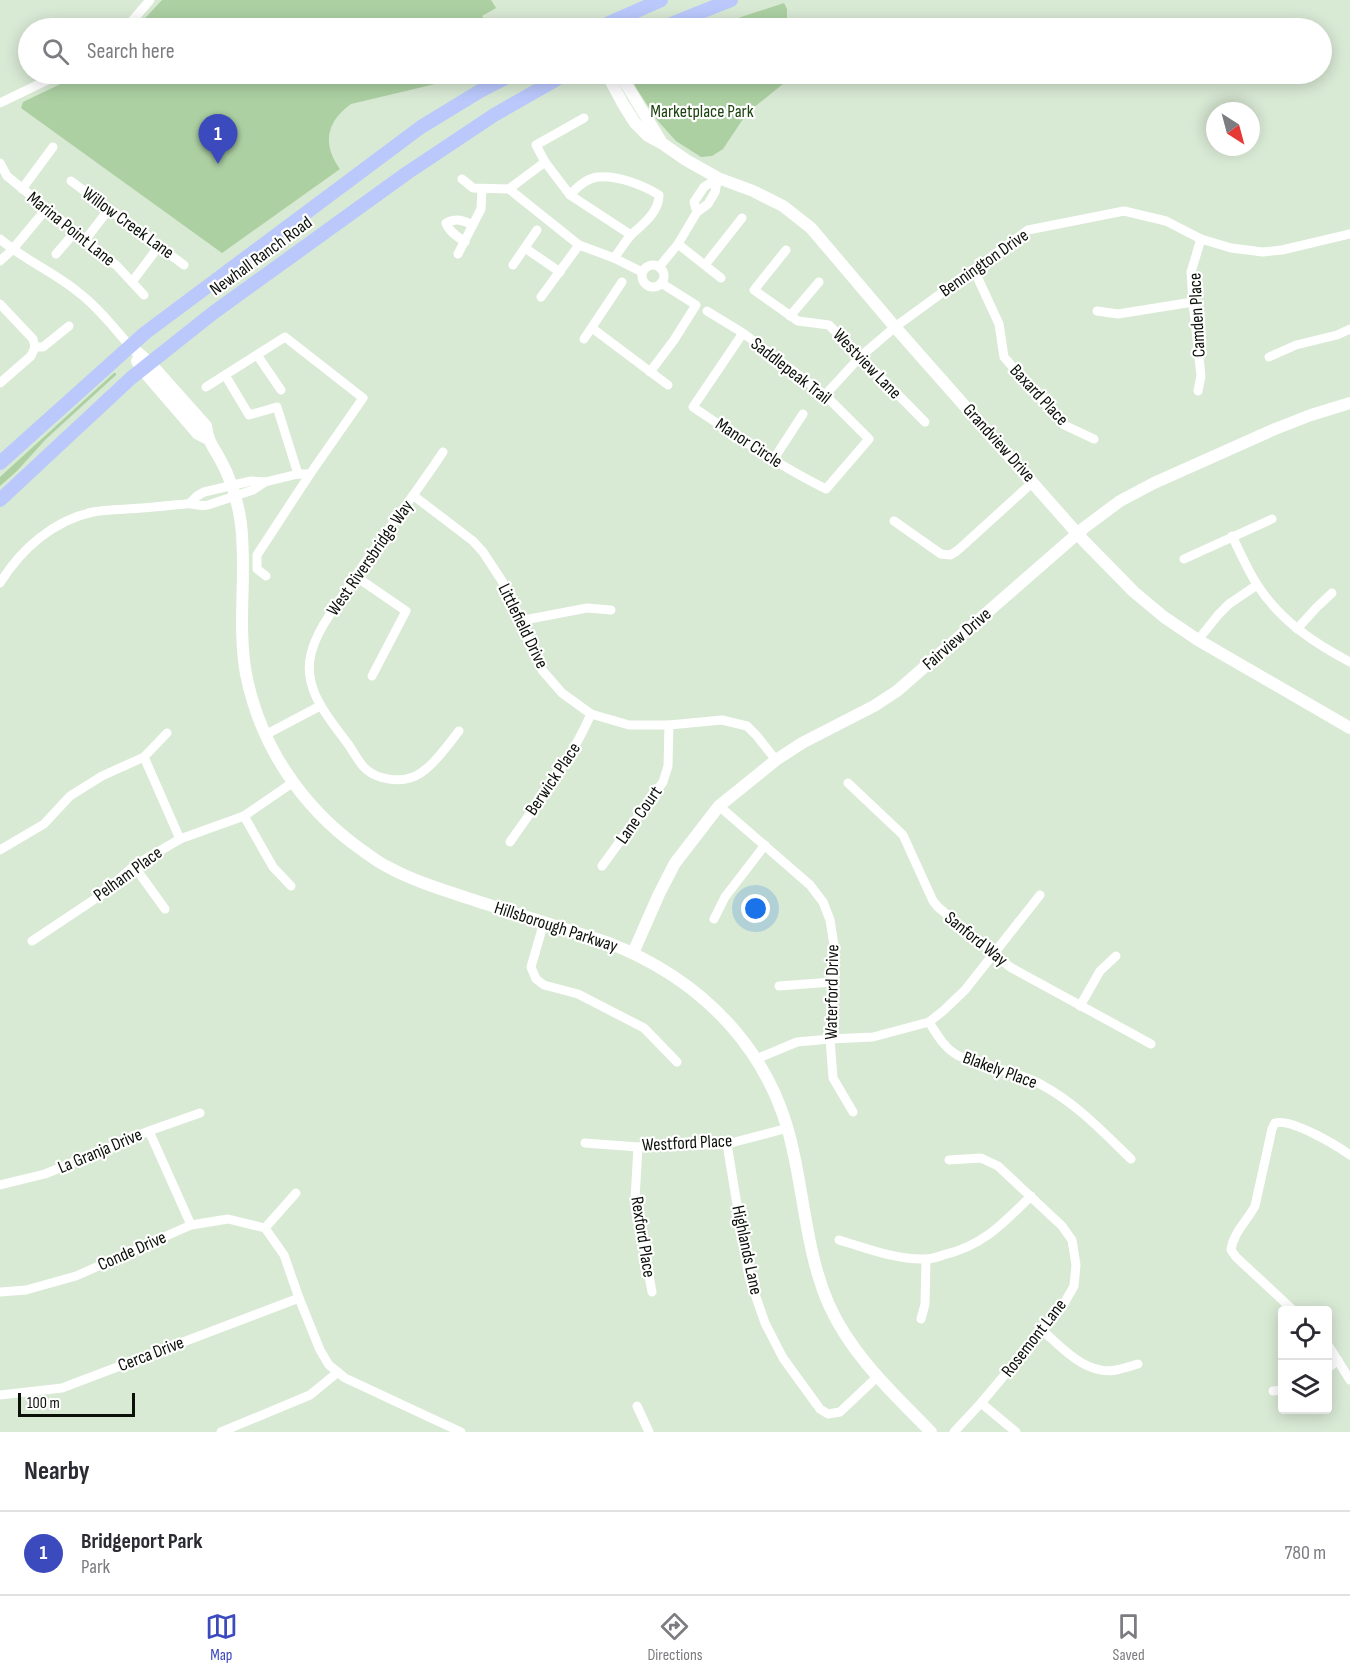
<!DOCTYPE html>
<html lang="en">
<head>
<meta charset="utf-8">
<style>
	:root { --surface:#fff; --page:#f7f7f7; --text:#2b2b33; --muted:#7c7c81; --line:#e1e1e2; --accent:#3b4abd }
	body { margin:0; font-family:"Sofia Sans Condensed",sans-serif; background:var(--page); color:var(--text) }
	.controls { position:absolute; right:18px; bottom:18px; display:grid; overflow:hidden; border-radius:6px; box-shadow:0 3px 15px #0003 }
	.controls button { width:54px; height:54px; display:grid; place-items:center; padding:0; border:0; border-bottom:2px solid var(--line); background:var(--surface); color:var(--text); font:30px sans-serif }
	.compass { position:absolute; left:1206px; top:102px; width:54px; height:54px; border-radius:50%; background:var(--surface); box-shadow:0 3px 15px #0003; rotate:144deg }
	.scale { position:absolute; left:18px; bottom:15px; width:117px; box-sizing:border-box; padding-left:6px; border:3px solid #0b1009; border-top:0; font-size:16px; line-height:21px; white-space:nowrap; color:#0b1009; -webkit-text-stroke:4px #fff; paint-order:stroke }
	.you { position:absolute; left:756px; top:909px; width:21px; height:21px; margin:-15px; border:4px solid #fff; border-radius:50%; background:#1a73e8; box-shadow:0 0 0 9px #1a73e833 }
	.badge { display:grid; place-items:center; width:39px; height:39px; border-radius:50%; background:var(--accent); color:#fff; font-size:20px; font-weight:700 }
	.pin { position:absolute; translate:-50% -50px; filter:drop-shadow(0 2px 3px #0008) }
	.pin::after { content:''; position:absolute; top:32px; width:21px; height:18px; background:inherit; clip-path:polygon(0 0,100% 0,50% 100%) }
	.list { margin:0; padding:0; list-style:none }
	h2 { display:flex; justify-content:space-between; align-items:center; height:78px; margin:0; padding:0 24px; font-size:26px }
	h2 small { font-size:20px; font-weight:400; color:var(--muted) }
	.list li { display:grid; grid-template-columns:39px 1fr auto; gap:18px; align-items:center; box-sizing:border-box; height:84px; padding:0 24px; border-top:2px solid var(--line) }
	.list b { display:block; font-size:22px; white-space:nowrap }
	.list p { margin:0; font-size:20px; white-space:nowrap; color:var(--muted) }
	.list em { font-size:20px; font-style:normal; color:var(--muted) }
	.icon { flex:none; width:33px; height:33px; fill:none; stroke:currentColor; stroke-width:2; stroke-linecap:round; stroke-linejoin:round }
	.map { position:relative; flex:none; width:1350px; height:1432px; overflow:hidden }
	.search { position:absolute; background:var(--surface); box-shadow:0 3px 15px #0003; left:18px; right:18px; top:18px; height:66px; display:flex; align-items:center; gap:15px; box-sizing:border-box; padding:0 21px; border-radius:33px; color:var(--muted); font-size:22px }
	.sheet { height:162px; background:var(--surface) }
	nav { display:flex; justify-content:space-around; align-items:center; box-sizing:border-box; height:84px; border-top:2px solid var(--line); background:var(--surface); font-size:16px; color:var(--muted) }
	nav a { display:grid; justify-items:center; gap:3px }
	nav .on { color:var(--accent) }
	.map>svg:first-child { display:block }
	.green { fill:#acd0a2 }
	.lines { fill:none; stroke-linecap:round; stroke-linejoin:round }
	.street { stroke:#fff; stroke-width:9 }
	.secondary { stroke:#fff; stroke-width:12 }
	.primary { stroke:#bac8fc; stroke-width:14 }
	.labels { text-anchor:middle; dominant-baseline:central; stroke-width:4.5; stroke-linejoin:round; paint-order:stroke }
	.park-label { font-size:18px; fill:#1c430f; stroke:#fff }
	.street-label { font-size:18px; fill:#0b1009; stroke:#fff }
</style>
</head>
<body>
<div class="map">
<svg width="1350" height="1432" viewBox="0 0 1350 1432">
	<rect width="100%" height="100%" fill="#d8e9d4"/>
	<!-- green -->
	<g class="green">
		<polygon points="162,0 491,0 496,8 482,16 490,28 136,28"/>
		<polygon points="784,3 787,9 787,28 721,28 735,19"/>
		<path d="M81,74H478L465,82L456,79L351,104C326,122 322,144 340,169L222,253L21,108L23,102Z"/>
		<polygon points="632,74 787,74 789,79 752,109 741,122 723,149 712,156 701,157 676,141 657,120 635,86"/>
		<polygon points="114,373 116,373 116,375 46,439 17,471 0,486 0,477"/>
	</g>
	<g class="lines">
		<!-- street -->
		<g class="street">
			<polyline points="126,28 150,0"/>
			<polyline points="0,103 60,74"/>
			<polyline points="584,118 536,145 545,162 570,195 631,235"/>
			<polyline points="0,163 7,176 117,266 144,295"/>
			<polyline points="462,179 473,188 509,189 579,245 614,258 642,272"/>
			<polyline points="71,181 184,265"/>
			<polyline points="22,189 53,147"/>
			<polyline points="509,189 545,162"/>
			<path d="M570,195C577,187 586,178 598,177C617,175 643,185 659,195C659,212 643,224 632,234C625,241 620,251 614,258"/>
			<polyline points="697,212 694,202 704,187 718,178"/>
			<path d="M0,239C24,260 54,272 78,292C98,307 113,327 130,346"/>
			<polyline points="86,239 109,209"/>
			<path d="M465,242C458,237 449,232 446,223C457,218 462,220 473,225"/>
			<polyline points="678,244 721,278"/>
			<polyline points="525,248 560,272"/>
			<polyline points="786,250 754,290 798,321 829,325 925,422"/>
			<polyline points="56,254 76,231"/>
			<polyline points="458,254 481,209 482,189"/>
			<polyline points="0,261 12,250 47,208"/>
			<circle cx="653" cy="276" r="11"/>
			<polyline points="513,265 537,230"/>
			<polyline points="705,265 742,218"/>
			<polyline points="659,267 678,244 697,212 708,204 715,192 718,178"/>
			<polyline points="974,270 999,324 1004,357 1064,425 1094,439"/>
			<polyline points="132,282 159,246"/>
			<polyline points="541,297 579,245"/>
			<polyline points="0,304 33,339 35,347"/>
			<path d="M707,311L743,333L825,395L869,439L826,489C779,466 736,436 693,407L743,333"/>
			<polyline points="1097,311 1118,314 1193,302"/>
			<polyline points="790,316 819,282"/>
			<polyline points="592,328 668,385"/>
			<polyline points="584,339 622,282"/>
			<polyline points="35,347 43,347 69,326"/>
			<polyline points="257,355 281,390"/>
			<polyline points="1269,357 1296,345 1337,335 1350,329"/>
			<polyline points="650,372 674,340 696,305 661,283"/>
			<polyline points="225,375 249,415 277,407 298,474"/>
			<polyline points="0,383 31,356 35,347"/>
			<polyline points="206,387 285,337 363,398 310,474 257,555 257,569 266,576"/>
			<polyline points="1198,391 1201,376 1193,302 1191,272 1201,239"/>
			<polyline points="825,395 860,357 895,327 1028,230 1124,211 1166,221 1201,239 1231,248 1263,252 1282,250 1350,234"/>
			<path d="M443,452C410,502 373,548 341,598C329,616 316,633 311,654C302,689 329,718 348,744C354,752 359,764 367,770C377,779 398,782 410,778C429,773 447,746 459,731"/>
			<polyline points="773,460 803,414"/>
			<polyline points="414,496 473,541 483,552 502,581 519,621 542,670 562,693 591,714 629,725 669,725 722,720 747,726 756,735 776,760"/>
			<polyline points="190,503 197,496 204,492 251,481 265,482"/>
			<polyline points="894,521 941,554 950,555 957,551 1033,482"/>
			<path d="M1232,536C1240,552 1248,571 1258,586C1281,621 1314,643 1350,662"/>
			<polyline points="1184,559 1272,519"/>
			<polyline points="355,576 406,611 372,676"/>
			<path d="M0,583C21,549 54,520 93,512C103,510 115,510 126,509C146,508 165,506 185,504C194,503 200,507 208,505L253,490L265,482L298,474H310"/>
			<polyline points="519,621 587,608 611,610"/>
			<polyline points="1297,629 1316,608 1332,593"/>
			<polyline points="1198,640 1218,615 1229,604 1257,585"/>
			<polyline points="265,735 320,706"/>
			<polyline points="144,757 180,839"/>
			<polyline points="848,783 903,835 933,901 938,907 1010,967 1151,1044"/>
			<polyline points="719,806 810,885 823,902 830,920 834,945 830,1039 833,1078 853,1112"/>
			<polyline points="244,816 273,867 291,886"/>
			<path d="M510,842C539,800 571,760 591,714"/>
			<polyline points="0,850 44,824 70,796 102,776 144,757 167,733"/>
			<polyline points="134,866 165,909"/>
			<polyline points="602,866 663,782 668,766 669,725"/>
			<polyline points="714,919 725,897 765,845"/>
			<polyline points="544,922 531,967 536,979 544,985 578,994 644,1028 677,1062"/>
			<polyline points="32,941 101,895 134,866 180,839 244,816 292,783"/>
			<polyline points="779,986 832,982"/>
			<polyline points="1080,1006 1100,971 1116,956"/>
			<path d="M929,1022C937,1035 945,1049 959,1056C984,1069 1016,1070 1042,1085C1077,1104 1103,1132 1131,1159"/>
			<polyline points="756,1059 797,1042 830,1039 873,1037 929,1022 943,1011 965,990 1040,895"/>
			<polyline points="149,1131 191,1225"/>
			<polyline points="585,1143 638,1147 727,1144 788,1128"/>
			<polyline points="727,1144 749,1277 765,1323 783,1358 820,1409 828,1414 840,1412 877,1377"/>
			<polyline points="638,1147 635,1199 652,1292"/>
			<polyline points="949,1160 981,1158 998,1166 1062,1226 1072,1240 1076,1265 1074,1286 1062,1307 981,1403 954,1432"/>
			<polyline points="0,1185 45,1174 149,1131 200,1113"/>
			<polyline points="265,1228 284,1255 299,1298 320,1350 329,1365 345,1378 461,1432"/>
			<polyline points="265,1228 296,1193"/>
			<path d="M839,1240C866,1248 896,1260 925,1259C931,1259 938,1257 943,1255C982,1246 1003,1224 1031,1196"/>
			<polyline points="0,1292 26,1290 76,1276 191,1225 228,1219 265,1228"/>
			<path d="M1293,1310L1236,1257L1231,1250C1233,1233 1247,1221 1255,1206L1272,1129L1275,1123C1291,1118 1336,1145 1350,1155"/>
			<polyline points="921,1319 925,1304 926,1259"/>
			<path d="M1043,1331C1059,1345 1079,1367 1101,1370C1113,1373 1127,1367 1138,1364"/>
			<polyline points="1328,1345 1350,1380"/>
			<polyline points="1328,1368 1338,1360"/>
			<polyline points="1273,1391 1282,1390"/>
			<polyline points="0,1395 62,1388 299,1298"/>
			<polyline points="981,1403 1016,1432"/>
			<polyline points="637,1406 649,1432"/>
			<polyline points="221,1432 310,1395 338,1372"/>
		</g>
		<!-- secondary -->
		<g class="secondary">
			<polyline points="607,74 623,104 635,123 648,136 663,144 686,160 718,178 753,191 783,206 811,228 895,327 1083,540 1134,592 1164,617 1198,640 1350,728"/>
			<polyline points="620,74 662,143"/>
			<path d="M130,346L150,363L206,426C208,442 213,446 220,459C231,479 238,502 241,524C247,574 237,624 246,674C260,745 301,806 359,848C368,854 376,861 386,866C417,883 450,892 483,903C525,916 567,930 609,943C705,981 774,1053 794,1155C805,1206 808,1257 829,1305C852,1356 893,1393 931,1432"/>
			<polyline points="137,361 142,369 198,434 208,439"/>
			<polyline points="633,953 659,894 675,863 719,806 776,760 802,743 874,706 897,691 1085,527 1120,501 1154,483 1275,429 1311,415 1350,403"/>
		</g>
		<!-- primary -->
		<g class="primary">
			<polyline points="598,28 661,0"/>
			<polyline points="661,28 731,0"/>
			<polyline points="0,463 145,333 421,127 480,91 513,74"/>
			<polyline points="0,500 131,378 213,313 407,173 494,115 566,74"/>
		</g>
	</g>
	<g class="labels">
		<!-- park labels -->
		<g class="park-label">
			<text x="702" y="111">Marketplace Park</text>
		</g>
		<!-- street labels -->
		<g class="street-label">
			<text transform="translate(128 223) rotate(36)">Willow Creek Lane</text>
			<text transform="translate(71 229) rotate(39)">Marina Point Lane</text>
			<text transform="translate(261 256) rotate(-36)">Newhall Ranch Road</text>
			<text transform="translate(984 263) rotate(-35)">Bennington Drive</text>
			<text transform="translate(1197 315) rotate(-93)">Camden Place</text>
			<text transform="translate(867 364) rotate(46)">Westview Lane</text>
			<text transform="translate(791 371) rotate(38)">Saddlepeak Trail</text>
			<text transform="translate(1039 395) rotate(47)">Baxard Place</text>
			<text transform="translate(749 443) rotate(33)">Manor Circle</text>
			<text transform="translate(999 443) rotate(48)">Grandview Drive</text>
			<text transform="translate(370 558) rotate(-55)">West Riversbridge Way</text>
			<text transform="translate(523 626) rotate(64)">Littlefield Drive</text>
			<text transform="translate(957 639) rotate(-41)">Fairview Drive</text>
			<text transform="translate(553 779) rotate(-56)">Berwick Place</text>
			<text transform="translate(639 815) rotate(-55)">Lane Court</text>
			<text transform="translate(128 874) rotate(-36)">Pelham Place</text>
			<text transform="translate(556 927) rotate(18)">Hillsborough Parkway</text>
			<text transform="translate(976 939) rotate(39)">Sanford Way</text>
			<text transform="translate(832 992) rotate(-89)">Waterford Drive</text>
			<text transform="translate(1000 1070) rotate(20)">Blakely Place</text>
			<text transform="translate(687 1143) rotate(-3)">Westford Place</text>
			<text transform="translate(100 1151) rotate(-23)">La Granja Drive</text>
			<text transform="translate(643 1237) rotate(81)">Rexford Place</text>
			<text transform="translate(747 1250) rotate(78)">Highlands Lane</text>
			<text transform="translate(132 1251) rotate(-24)">Conde Drive</text>
			<text transform="translate(1034 1338) rotate(-52)">Rosemont Lane</text>
			<text transform="translate(151 1354) rotate(-21)">Cerca Drive</text>
		</g>
	</g>
</svg>
<div class="controls">
<button><svg class="icon" aria-label="locate" viewBox="0 0 24 24"><circle cx="12" cy="12" r="6"/><path d="M12 2v4M12 18v4M2 12h4M18 12h4"/></svg></button>
<button><svg class="icon" aria-label="layers" viewBox="0 0 24 24"><path d="M12 4l9 5-9 5-9-5zM3 14l9 5 9-5"/></svg></button>
</div>
<svg class="compass" viewBox="-18 -18 36 36"><path d="M0-13l5 13h-10z" fill="#e53935"/><path d="M0 13l5-13h-10z" fill="#7c7c81"/></svg>
<div class="scale">100 m</div>
<div class="you"></div>
<div class="pin badge" style="left:218px;top:164px">1</div>
<div class="search"><svg class="icon" aria-label="search" viewBox="0 0 24 24"><circle cx="10" cy="10" r="6"/><path d="M15 15l6 6"/></svg>Search here</div>
</div>
<section class="sheet">
<h2>Nearby<small></small></h2>
<ul class="list">
<li><span class="badge">1</span><div><b>Bridgeport Park</b><p>Park</p></div><em>780 m</em></li>
</ul>
</section>
<nav>
<a class="on"><svg class="icon" aria-label="map" viewBox="0 0 24 24"><path d="M3 6l6-2 6 2 6-2v14l-6 2-6-2-6 2zM9 4v14M15 6v14"/></svg>Map</a>
<a><svg class="icon" aria-label="directions" viewBox="0 0 24 24"><path d="M12 3l9 9-9 9-9-9zM9 14v-3h6M13 9l2 2-2 2"/></svg>Directions</a>
<a><svg class="icon" aria-label="saved" viewBox="0 0 24 24"><path d="M7 4h10v16l-5-4-5 4z"/></svg>Saved</a>
</nav>
</body>
</html>
